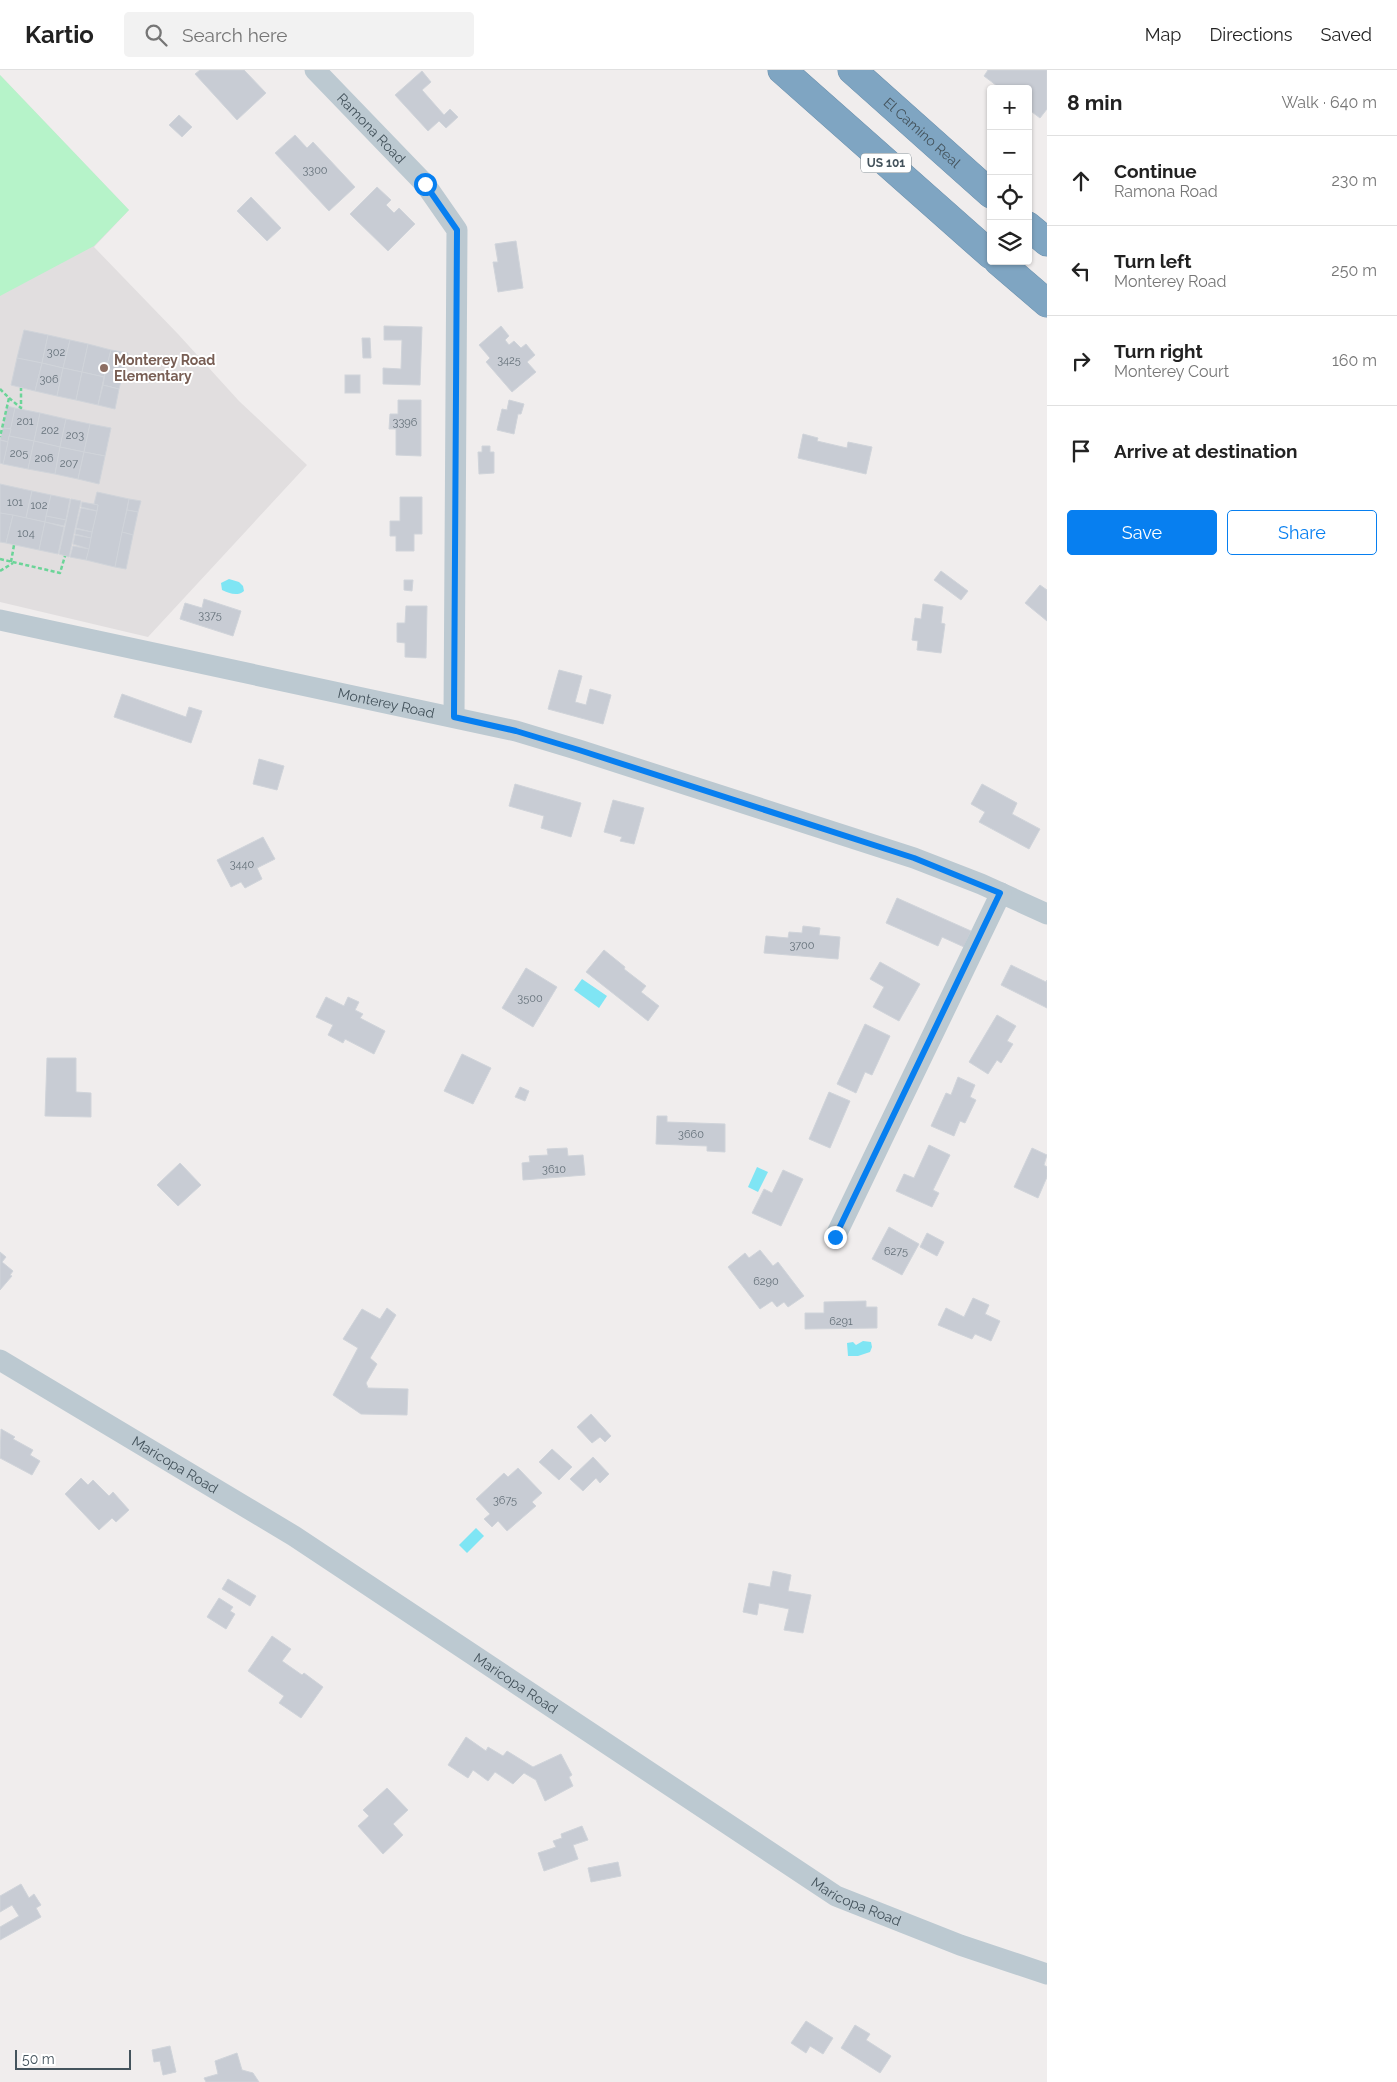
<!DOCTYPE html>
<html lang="en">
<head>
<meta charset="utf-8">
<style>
	:root { --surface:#fff; --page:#f2f2f2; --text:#222; --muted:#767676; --line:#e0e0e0; --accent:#077ff0 }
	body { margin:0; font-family:Raleway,sans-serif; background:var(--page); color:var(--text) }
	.controls { position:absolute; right:15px; top:15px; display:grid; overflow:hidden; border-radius:5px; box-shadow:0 1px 4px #0004 }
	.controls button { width:45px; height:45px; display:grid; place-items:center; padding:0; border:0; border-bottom:1px solid var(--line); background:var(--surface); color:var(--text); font:25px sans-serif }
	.scale { position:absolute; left:15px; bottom:12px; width:116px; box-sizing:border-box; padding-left:5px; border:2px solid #44535c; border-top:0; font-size:14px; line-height:18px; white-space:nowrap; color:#44535c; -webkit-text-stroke:4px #fff; paint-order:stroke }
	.stop { position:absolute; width:15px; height:15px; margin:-11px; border:4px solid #077ff0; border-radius:50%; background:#fff }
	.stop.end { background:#077ff0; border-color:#fff; box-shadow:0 1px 5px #0008 }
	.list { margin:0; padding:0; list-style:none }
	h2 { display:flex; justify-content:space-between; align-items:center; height:65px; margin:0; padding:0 20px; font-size:21px }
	h2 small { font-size:16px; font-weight:400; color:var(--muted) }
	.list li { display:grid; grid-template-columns:32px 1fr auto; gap:15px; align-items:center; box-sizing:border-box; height:90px; padding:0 20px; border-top:1px solid var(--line) }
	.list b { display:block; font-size:19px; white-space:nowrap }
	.list p { margin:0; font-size:16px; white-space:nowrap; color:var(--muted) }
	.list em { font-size:16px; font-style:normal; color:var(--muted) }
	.actions { display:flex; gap:10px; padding:15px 20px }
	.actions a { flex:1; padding:11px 0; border:1px solid var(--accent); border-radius:5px; text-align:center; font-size:18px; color:var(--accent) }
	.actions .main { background:var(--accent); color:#fff }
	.icon { flex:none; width:28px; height:28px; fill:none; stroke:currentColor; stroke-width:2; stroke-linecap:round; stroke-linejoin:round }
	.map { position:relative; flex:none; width:1047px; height:2012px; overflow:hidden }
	header { display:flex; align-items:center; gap:30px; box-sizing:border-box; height:70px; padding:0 25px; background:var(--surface); border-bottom:1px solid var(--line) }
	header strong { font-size:24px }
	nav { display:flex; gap:28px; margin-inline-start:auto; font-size:18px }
	.search { width:350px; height:45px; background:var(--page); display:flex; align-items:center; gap:12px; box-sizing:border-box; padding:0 18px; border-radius:5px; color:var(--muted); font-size:19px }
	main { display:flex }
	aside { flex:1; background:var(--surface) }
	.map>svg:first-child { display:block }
	.education { fill:#e1dedf }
	.green { fill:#b6f3c9 }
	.water { fill:#7fe5f4 }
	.building { fill:#c8ccd4; stroke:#d0d4da }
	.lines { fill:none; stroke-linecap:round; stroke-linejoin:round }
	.highway-casing { stroke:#6b90ad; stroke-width:29 }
	.path { stroke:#6bd498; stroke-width:2.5; stroke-dasharray:4 2.5; stroke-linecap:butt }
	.minor { stroke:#bcc9d1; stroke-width:21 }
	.highway { stroke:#7fa5c2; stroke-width:28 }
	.route { stroke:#077ff0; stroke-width:6 }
	.education-dot { fill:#8d6e63; stroke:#fff; stroke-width:2 }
	.labels { text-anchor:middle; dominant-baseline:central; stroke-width:4; stroke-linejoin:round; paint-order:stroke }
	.number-label { font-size:11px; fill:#65717a }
	.shield { fill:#fff; stroke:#7c878d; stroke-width:1 }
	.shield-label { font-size:12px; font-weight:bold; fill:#44535c }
	.street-label { font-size:14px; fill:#44535c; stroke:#fff }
	.education-label { font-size:14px; font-weight:bold; fill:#785e54; stroke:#fff; text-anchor:start }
</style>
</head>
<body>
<header>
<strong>Kartio</strong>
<div class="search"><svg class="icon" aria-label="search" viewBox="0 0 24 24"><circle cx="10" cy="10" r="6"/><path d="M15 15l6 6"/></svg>Search here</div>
<nav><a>Map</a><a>Directions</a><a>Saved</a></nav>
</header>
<main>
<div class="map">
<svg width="1047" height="2012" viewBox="0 0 1047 2012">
	<rect width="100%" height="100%" fill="#f0eded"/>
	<!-- education -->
	<polygon class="education" points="0,5 129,140 94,177 178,264 239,331 307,395 148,567 0,532"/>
	<!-- green -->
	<polygon class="green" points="0,5 129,140 94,176 0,226"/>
	<!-- water -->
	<g class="water">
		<path d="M229,509L239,512L243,516L244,521C237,527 229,523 222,520L221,513Z"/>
		<polygon points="582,909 607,926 599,938 574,920"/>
		<polygon points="757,1097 768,1102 758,1122 748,1117"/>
		<polygon points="863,1271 871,1272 872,1277 870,1282 858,1286 848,1286 847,1273 853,1272 856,1275"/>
		<polygon points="476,1458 484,1466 467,1483 459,1475"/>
	</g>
	<!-- building -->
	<g class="building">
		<polygon points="200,0 244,0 266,23 237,50 195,4"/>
		<polygon points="988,0 1047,0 1047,39 1040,48 1028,39 1028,19 1001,19 984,6"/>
		<polygon points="422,1 431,12 422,20 444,45 450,39 458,47 446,58 439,51 428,61 395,25"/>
		<polygon points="179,45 192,57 182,67 169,55"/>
		<polygon points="295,65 307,78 313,72 355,117 329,141 275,83"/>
		<polygon points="377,117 391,130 386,135 394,143 399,138 415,154 388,181 350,144"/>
		<polygon points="251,127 281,158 267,171 237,141"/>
		<polygon points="516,171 523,218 498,222 493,192 498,192 495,174"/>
		<polygon points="384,256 422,257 420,315 383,314 383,298 401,299 402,270 384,270"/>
		<polygon points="501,256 509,266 505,270 509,275 514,271 521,278 526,274 535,285 527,292 536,302 512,322 486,292 490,288 479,275"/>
		<polygon points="24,260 48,265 42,293 17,288"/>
		<polygon points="48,265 70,270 63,298 42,293"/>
		<polygon points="362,268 370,268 371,288 363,288"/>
		<polygon points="70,270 88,274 82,302 63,298"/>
		<polygon points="88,274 111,280 104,307 82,302"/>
		<polygon points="111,280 128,283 123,303 106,299"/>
		<polygon points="17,288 42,293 35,321 11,315"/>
		<polygon points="42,293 63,298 57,326 35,321"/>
		<polygon points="63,298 82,302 76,330 57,326"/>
		<polygon points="106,299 123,303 119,319 103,315"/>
		<polygon points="82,302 104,307 98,335 76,330"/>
		<rect x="345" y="305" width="15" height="18"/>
		<polygon points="103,315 119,319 115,339 98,335"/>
		<polygon points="398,330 421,330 421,386 396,385 396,359 389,359 390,344 398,344"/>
		<polygon points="509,330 524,334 521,344 518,344 514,364 497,360 502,339 507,340"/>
		<polygon points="7,336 15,338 11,359 3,358"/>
		<polygon points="15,338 40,343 34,371 9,366"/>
		<polygon points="40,343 66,349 60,377 34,371"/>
		<polygon points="66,349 90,354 84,382 60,377"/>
		<polygon points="90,354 111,358 105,386 84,382"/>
		<polygon points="3,358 11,359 8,372 0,370"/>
		<polygon points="803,364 818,368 817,371 847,378 848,372 872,377 866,404 798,388"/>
		<polygon points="9,366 34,371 28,399 3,394"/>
		<polygon points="0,370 8,372 3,394 0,393"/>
		<polygon points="34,371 60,377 55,404 28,399"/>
		<polygon points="482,376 490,376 490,382 494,382 494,403 479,404 478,382 482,382"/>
		<polygon points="60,377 84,382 78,409 55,404"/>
		<polygon points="84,382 105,386 99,414 78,409"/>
		<polygon points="0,414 32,421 26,448 0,443"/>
		<polygon points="32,421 51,425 45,452 26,448"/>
		<polygon points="97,422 129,429 115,497 86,490 98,435 94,434"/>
		<polygon points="51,425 70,429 66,450 46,446"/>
		<polygon points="400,427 422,427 422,464 414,464 414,481 396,481 396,466 390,466 390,451 400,451"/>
		<polygon points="71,429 81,431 69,487 59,484"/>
		<polygon points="129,429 141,431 138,442 127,440"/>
		<polygon points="82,432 98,435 97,441 81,437"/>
		<polygon points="81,438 97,441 92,462 76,458"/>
		<polygon points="127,440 138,442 133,465 122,462"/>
		<polygon points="0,443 13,445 6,473 0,472"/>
		<polygon points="13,445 45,452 39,480 6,473"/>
		<polygon points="46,446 66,450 64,456 45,452"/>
		<polygon points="45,452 64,457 58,484 39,480"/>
		<polygon points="76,459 92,462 91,468 75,464"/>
		<polygon points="122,462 133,465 126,499 115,497"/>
		<polygon points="75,465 91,468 89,479 73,474"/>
		<polygon points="73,476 89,479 86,490 70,487"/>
		<polygon points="941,501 968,521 961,530 934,510"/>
		<polygon points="404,510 413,510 412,521 404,520"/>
		<polygon points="1040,515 1047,520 1047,551 1025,533"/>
		<polygon points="204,529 241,541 233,566 180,549 185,533 202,538"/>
		<polygon points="923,534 943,537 941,553 945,554 941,583 917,580 918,571 912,570 915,548 921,549"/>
		<polygon points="406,536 427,536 426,588 405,587 405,573 397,572 397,553 405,553"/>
		<polygon points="559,600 582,606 575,632 586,635 590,619 611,625 603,654 548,639"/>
		<polygon points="122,624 186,647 189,637 202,641 191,673 114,647"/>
		<polygon points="259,689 284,696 277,720 253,714"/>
		<polygon points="515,714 581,733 571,767 541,758 544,746 509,736"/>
		<polygon points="982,714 1017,733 1012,744 1040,759 1029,779 979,752 985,742 971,734"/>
		<polygon points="613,730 644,738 634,774 620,771 622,767 604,762"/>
		<polygon points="263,767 275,789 257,798 262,809 245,818 241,812 231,817 217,790"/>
		<polygon points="897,828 971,861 964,877 942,867 938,876 886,853"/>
		<polygon points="803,856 820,858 819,865 840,867 838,889 764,883 766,866 788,868 789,862 802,863"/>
		<polygon points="604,880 625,897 624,899 646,916 641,922 659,936 648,951 586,902"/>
		<polygon points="880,892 920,914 899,951 873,937 884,917 870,909"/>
		<polygon points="1011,895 1046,912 1047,910 1047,938 1001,915"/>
		<polygon points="526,898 557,917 533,957 502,938"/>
		<polygon points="326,927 344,936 348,927 359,932 355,940 363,944 360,948 385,961 374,984 345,969 343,973 328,965 333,955 316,947"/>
		<polygon points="997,945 1016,956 1007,971 1013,974 1001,993 997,990 988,1004 969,992"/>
		<polygon points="865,954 890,966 872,1005 865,1002 856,1023 837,1014"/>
		<polygon points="462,984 491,998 473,1034 444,1021"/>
		<polygon points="47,988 76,988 76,1022 91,1023 91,1047 45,1046"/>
		<polygon points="958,1007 975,1015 970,1027 976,1030 965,1053 960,1051 954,1066 931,1056 946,1023 951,1025"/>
		<polygon points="520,1017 529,1021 525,1031 515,1027"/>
		<polygon points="829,1022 850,1031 830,1078 809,1069"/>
		<polygon points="657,1046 667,1046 667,1052 725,1054 725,1082 707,1081 707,1076 656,1074"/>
		<polygon points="929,1075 950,1085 933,1120 939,1123 932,1137 896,1121 904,1104 914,1108"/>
		<polygon points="567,1078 568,1086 583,1085 585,1105 523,1110 522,1093 530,1092 529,1086 548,1085 547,1079"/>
		<polygon points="1032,1078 1047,1085 1044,1095 1047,1097 1047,1107 1038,1128 1014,1117"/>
		<polygon points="180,1093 201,1115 178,1136 157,1115"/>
		<polygon points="783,1100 803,1109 781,1156 752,1143 764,1119 772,1123"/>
		<polygon points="889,1157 919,1174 902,1205 872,1189"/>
		<polygon points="927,1163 944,1172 937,1186 920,1177"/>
		<polygon points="760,1180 773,1196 778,1192 804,1226 788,1237 784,1232 777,1237 772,1231 760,1239 728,1197 745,1183 749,1188"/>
		<polygon points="0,1182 6,1187 2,1192 13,1201 10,1205 12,1206 0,1220"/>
		<polygon points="973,1228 989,1235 985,1244 1000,1251 991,1271 975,1264 972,1269 938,1255 946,1238 964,1247"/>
		<polygon points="866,1231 866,1237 877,1237 877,1258 805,1259 805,1243 824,1243 824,1232"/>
		<polygon points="387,1238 396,1245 370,1288 377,1294 366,1313 368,1318 408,1319 407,1345 361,1344 333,1325 358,1278 343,1269 362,1239 380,1249"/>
		<polygon points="591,1344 611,1366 605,1372 600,1367 592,1373 577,1357"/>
		<polygon points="1,1359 15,1367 13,1369 33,1380 30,1385 40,1391 32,1405 0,1388"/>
		<polygon points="552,1379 572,1397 559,1410 539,1392"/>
		<polygon points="593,1387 609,1404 600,1413 596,1408 583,1421 570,1409"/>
		<polygon points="518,1398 542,1423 532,1432 536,1436 507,1461 498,1451 492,1457 484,1449 490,1444 476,1429 504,1403 508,1407"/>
		<polygon points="81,1408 88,1415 93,1410 109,1426 113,1422 129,1440 116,1452 112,1448 99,1460 65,1424"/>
		<polygon points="773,1501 791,1505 788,1521 811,1525 803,1563 784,1560 789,1539 759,1533 757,1545 743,1542 749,1513 770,1517"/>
		<polygon points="228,1509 256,1526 250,1536 222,1519"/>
		<polygon points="219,1528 233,1537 230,1541 235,1544 226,1559 207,1547"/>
		<polygon points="272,1566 291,1579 282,1591 302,1605 304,1603 323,1617 301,1648 279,1633 284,1626 248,1601"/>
		<polygon points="466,1667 486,1681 488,1677 503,1686 507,1681 533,1697 561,1684 572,1705 569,1707 573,1716 545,1731 536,1710 524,1703 513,1714 495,1702 488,1711 473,1700 468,1708 448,1695"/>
		<polygon points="387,1718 408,1740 393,1754 403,1765 383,1784 358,1756 369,1746 363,1740"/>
		<polygon points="582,1756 588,1770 573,1775 578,1789 544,1801 538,1783 556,1777 553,1771 562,1768 561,1764"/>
		<polygon points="618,1792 621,1806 591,1812 588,1798"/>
		<polygon points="21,1814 29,1828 34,1824 41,1835 36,1838 41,1847 0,1870 0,1857 19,1846 12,1835 0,1842 0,1826"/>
		<polygon points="806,1951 833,1968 823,1984 810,1976 806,1983 791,1973"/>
		<polygon points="855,1955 870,1964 866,1970 891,1986 880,2003 841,1978"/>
		<polygon points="170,1976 176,2002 163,2005 160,1991 154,1992 152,1980"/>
		<polygon points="237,1983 242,2000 253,2003 259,2012 206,2012 204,2008 218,2004 215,1991"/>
	</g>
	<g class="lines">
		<!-- highway casing -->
		<g class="highway-casing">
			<g id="highway">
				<polyline points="782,0 991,185"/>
				<path id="s4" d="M852,0L991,124"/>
				<polyline points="1028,156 1047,172"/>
				<polyline points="998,191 1047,233"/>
			</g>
		</g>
		<!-- path -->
		<g class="path">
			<polyline points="0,319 9,328 0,367"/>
			<polyline points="9,328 21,338 21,318"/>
			<polyline points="0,489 60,503 65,486"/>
			<polyline points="11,492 14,475"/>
			<polyline points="0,501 13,493"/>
		</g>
		<!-- minor -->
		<g class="minor">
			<path id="s1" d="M315,0L425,114L457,160L454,647"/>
			<path id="s2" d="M0,550L516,661L579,680L914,788L981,814L1047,844"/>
			<polyline points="835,1167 1001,823"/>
			<path id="s3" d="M0,1290L294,1466L836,1826L960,1875L1047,1904"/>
		</g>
		<!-- highway -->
		<use href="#highway" class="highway"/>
	</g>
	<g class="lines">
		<!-- route -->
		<polyline class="route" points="425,114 457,160 454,647 516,661 579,680 914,788 1000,823 835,1167"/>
	</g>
	<!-- markers -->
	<circle class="education-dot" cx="104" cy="298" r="5"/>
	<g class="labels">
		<!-- number labels -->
		<g class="number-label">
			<text x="315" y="100">3300</text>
			<text x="56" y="282">302</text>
			<text x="509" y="290">3425</text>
			<text x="49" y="309">306</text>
			<text x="25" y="351">201</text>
			<text x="405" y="352">3396</text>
			<text x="50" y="360">202</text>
			<text x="75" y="365">203</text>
			<text x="19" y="383">205</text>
			<text x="44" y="388">206</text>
			<text x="69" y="393">207</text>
			<text x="15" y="432">101</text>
			<text x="39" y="435">102</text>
			<text x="26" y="463">104</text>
			<text x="210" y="545">3375</text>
			<text x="242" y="794">3440</text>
			<text x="802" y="875">3700</text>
			<text x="530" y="928">3500</text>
			<text x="691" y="1064">3660</text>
			<text x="554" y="1099">3610</text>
			<text x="896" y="1181">6275</text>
			<text x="766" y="1211">6290</text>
			<text x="841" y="1251">6291</text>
			<text x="505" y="1430">3675</text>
		</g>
		<!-- shield labels -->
		<rect class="shield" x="861" y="83.5" width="50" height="19" rx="4"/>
		<g class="shield-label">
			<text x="886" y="93">US 101</text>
		</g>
		<!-- street labels -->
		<g class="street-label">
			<text stroke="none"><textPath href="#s1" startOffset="81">Ramona Road</textPath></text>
			<text stroke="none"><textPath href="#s4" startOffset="94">El Camino Real</textPath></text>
			<text stroke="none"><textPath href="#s2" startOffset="395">Monterey Road</textPath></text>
			<text stroke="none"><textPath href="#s3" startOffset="204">Maricopa Road</textPath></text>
			<text stroke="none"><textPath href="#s3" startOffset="609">Maricopa Road</textPath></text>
			<text stroke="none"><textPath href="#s3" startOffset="1014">Maricopa Road</textPath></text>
		</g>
		<!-- education labels -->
		<g class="education-label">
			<text x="114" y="290">Monterey Road<tspan x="114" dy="16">Elementary</tspan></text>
		</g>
	</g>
</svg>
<div class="controls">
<button>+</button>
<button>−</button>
<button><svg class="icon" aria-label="locate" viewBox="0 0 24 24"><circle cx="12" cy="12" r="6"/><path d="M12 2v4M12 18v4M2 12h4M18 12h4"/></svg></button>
<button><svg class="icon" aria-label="layers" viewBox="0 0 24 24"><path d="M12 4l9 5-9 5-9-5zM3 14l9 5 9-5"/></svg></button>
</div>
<div class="scale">50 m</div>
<div class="stop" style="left:425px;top:114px"></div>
<div class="stop end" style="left:835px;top:1167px"></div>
</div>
<aside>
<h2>8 min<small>Walk · 640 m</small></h2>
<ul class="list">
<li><svg class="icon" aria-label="ahead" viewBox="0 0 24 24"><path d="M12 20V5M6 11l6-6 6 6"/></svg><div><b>Continue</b><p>Ramona Road</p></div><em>230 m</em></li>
<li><svg class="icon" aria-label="left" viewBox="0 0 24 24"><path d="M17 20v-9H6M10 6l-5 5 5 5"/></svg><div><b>Turn left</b><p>Monterey Road</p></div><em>250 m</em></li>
<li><svg class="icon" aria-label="right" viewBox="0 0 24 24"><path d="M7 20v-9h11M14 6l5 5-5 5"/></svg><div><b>Turn right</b><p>Monterey Court</p></div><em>160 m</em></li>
<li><svg class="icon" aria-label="arrive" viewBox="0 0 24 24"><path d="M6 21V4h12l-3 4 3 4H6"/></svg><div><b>Arrive at destination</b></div></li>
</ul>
<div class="actions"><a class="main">Save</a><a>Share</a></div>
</aside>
</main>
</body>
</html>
